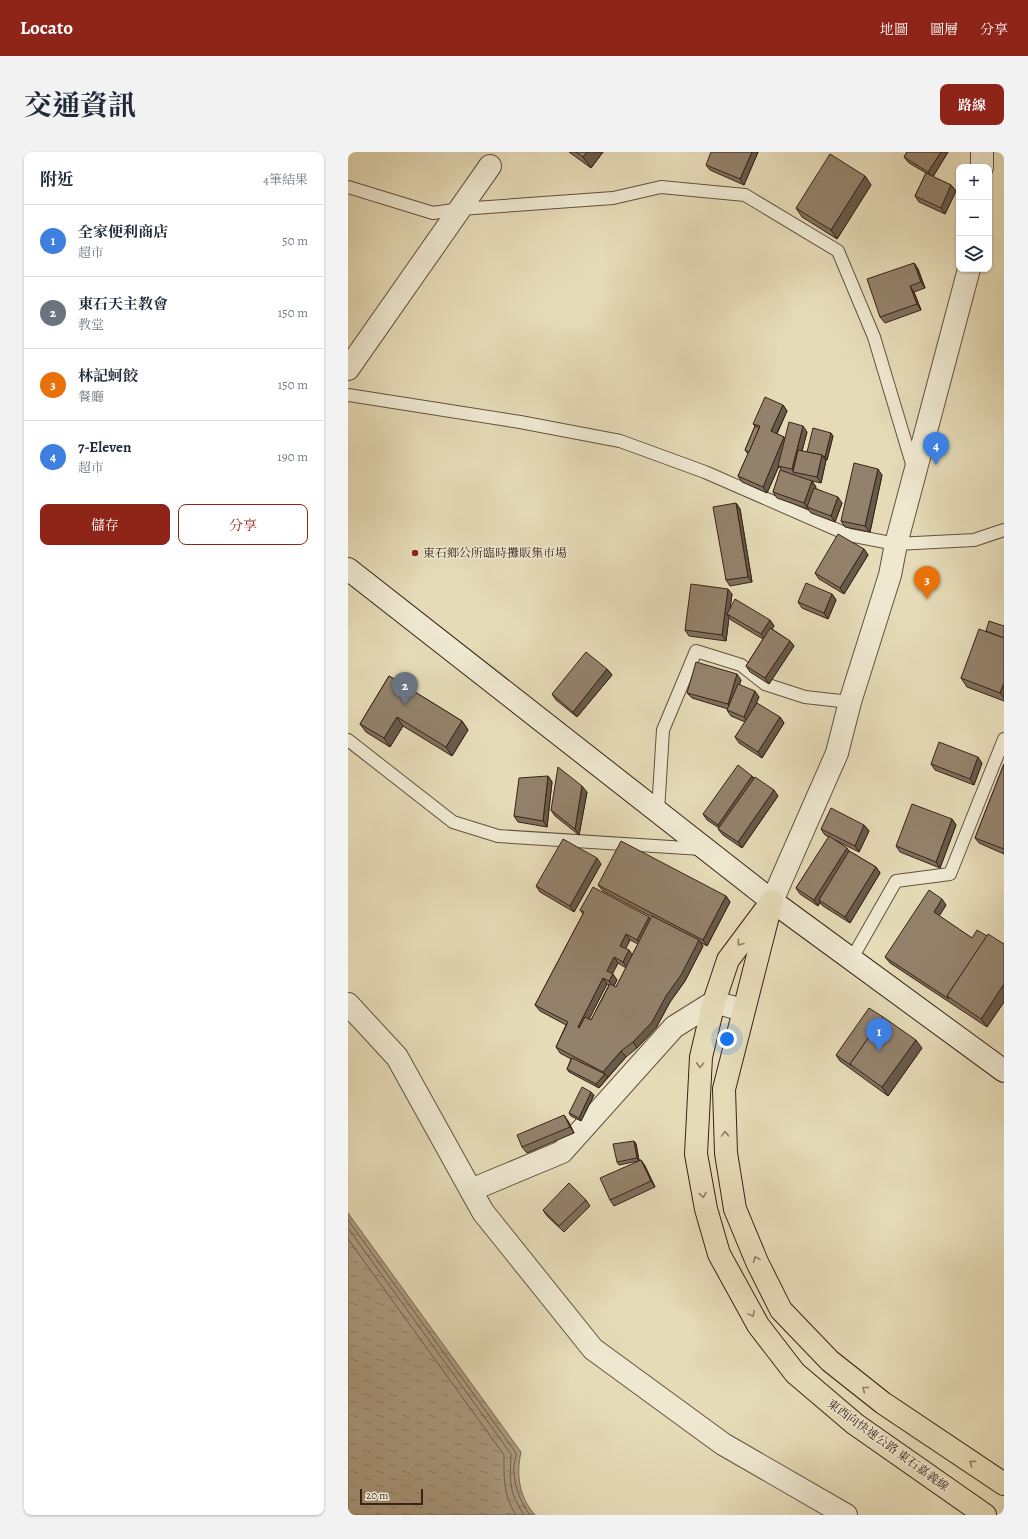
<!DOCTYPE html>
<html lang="zh-TW">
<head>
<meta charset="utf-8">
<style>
	:root { --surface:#fff; --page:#f2f2f3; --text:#1f2937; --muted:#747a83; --line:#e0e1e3; --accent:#8f2418 }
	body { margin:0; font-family:Alegreya,"Noto Serif TC",serif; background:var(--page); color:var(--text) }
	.controls { position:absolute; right:12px; top:12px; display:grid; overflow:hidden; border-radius:8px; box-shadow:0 1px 3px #0004 }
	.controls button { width:36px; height:36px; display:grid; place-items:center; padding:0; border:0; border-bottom:1px solid var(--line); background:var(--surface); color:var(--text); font:20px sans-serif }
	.scale { position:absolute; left:12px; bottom:10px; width:63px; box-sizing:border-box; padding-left:4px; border:2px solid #3a2218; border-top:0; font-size:11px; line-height:14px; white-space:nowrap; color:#3a2218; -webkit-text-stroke:3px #eee8d0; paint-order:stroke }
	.you { position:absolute; left:379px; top:887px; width:14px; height:14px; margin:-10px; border:3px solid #fff; border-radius:50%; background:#1a73e8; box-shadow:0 0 0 6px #1a73e833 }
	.badge { display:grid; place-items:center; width:26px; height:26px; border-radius:50%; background:var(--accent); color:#fff; font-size:13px; font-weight:700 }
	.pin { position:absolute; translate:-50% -33px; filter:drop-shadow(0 1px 2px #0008) }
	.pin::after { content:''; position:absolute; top:21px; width:14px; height:12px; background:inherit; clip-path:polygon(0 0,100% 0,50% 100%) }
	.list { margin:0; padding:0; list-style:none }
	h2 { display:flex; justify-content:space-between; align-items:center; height:52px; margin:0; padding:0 16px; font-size:17px }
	h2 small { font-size:13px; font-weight:400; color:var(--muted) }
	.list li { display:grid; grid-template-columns:26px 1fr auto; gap:12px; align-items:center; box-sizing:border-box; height:72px; padding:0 16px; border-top:1px solid var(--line) }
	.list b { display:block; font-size:15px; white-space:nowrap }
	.list p { margin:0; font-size:13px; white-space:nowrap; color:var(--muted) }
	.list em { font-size:13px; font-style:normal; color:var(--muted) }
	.actions { display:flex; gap:8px; padding:12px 16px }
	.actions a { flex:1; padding:9px 0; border:1px solid var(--accent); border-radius:8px; text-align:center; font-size:14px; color:var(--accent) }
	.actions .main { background:var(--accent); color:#fff }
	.icon { flex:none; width:22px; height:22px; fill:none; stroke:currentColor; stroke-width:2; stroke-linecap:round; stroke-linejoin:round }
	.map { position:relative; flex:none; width:656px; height:1363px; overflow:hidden; border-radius:8px }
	header { display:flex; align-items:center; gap:24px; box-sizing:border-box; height:56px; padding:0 20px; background:var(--accent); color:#fff }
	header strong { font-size:19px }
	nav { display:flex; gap:22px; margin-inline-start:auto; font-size:14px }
	.intro { display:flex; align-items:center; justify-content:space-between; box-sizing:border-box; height:96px; padding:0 24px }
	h1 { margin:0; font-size:28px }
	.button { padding:10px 18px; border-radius:8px; background:var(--accent); color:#fff; font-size:14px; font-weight:700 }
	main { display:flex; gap:24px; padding:0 24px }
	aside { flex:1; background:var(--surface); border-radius:8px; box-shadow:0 1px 3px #0004 }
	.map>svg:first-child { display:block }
	.water { fill:url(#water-ripples); stroke:#7e6b57 }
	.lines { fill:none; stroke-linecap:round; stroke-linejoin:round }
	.shore { stroke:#725f4c; stroke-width:1 }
	.service-casing { stroke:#655040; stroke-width:14 }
	.minor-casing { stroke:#655040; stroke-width:24 }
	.tertiary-casing { stroke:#655040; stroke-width:24 }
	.secondary-casing { stroke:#3a2218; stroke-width:24 }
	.primary-casing { stroke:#3a2218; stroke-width:24 }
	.service { stroke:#eee8d0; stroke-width:12 }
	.minor { stroke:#eee8d0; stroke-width:22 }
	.tertiary { stroke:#eee8d0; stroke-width:22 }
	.secondary { stroke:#eee8d0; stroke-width:22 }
	.primary { stroke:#e5dbb7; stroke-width:22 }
	.wall { fill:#7e705c; stroke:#3a2218; fill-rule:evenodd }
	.shaded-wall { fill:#675b4b; stroke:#3a2218 }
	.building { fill:#93826b; stroke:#3a2218 }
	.oneway { stroke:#907e68 }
	.poi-dot { fill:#8f2418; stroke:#eee8d0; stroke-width:1.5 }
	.labels { text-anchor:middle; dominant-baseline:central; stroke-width:3; stroke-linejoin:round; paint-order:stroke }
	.poi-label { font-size:12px; fill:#3a2218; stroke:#eee8d0; text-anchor:start }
	.street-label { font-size:12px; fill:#3a2218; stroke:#eee8d0 }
</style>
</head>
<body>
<header>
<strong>Locato</strong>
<nav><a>地圖</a><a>圖層</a><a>分享</a></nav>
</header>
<div class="intro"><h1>交通資訊</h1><a class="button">路線</a></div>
<main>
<aside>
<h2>附近<small>4筆結果</small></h2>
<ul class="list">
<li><span class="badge" style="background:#3f7fe0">1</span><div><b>全家便利商店</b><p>超市</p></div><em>50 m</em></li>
<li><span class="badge" style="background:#6b7280">2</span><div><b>東石天主教會</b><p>教堂</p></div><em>150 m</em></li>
<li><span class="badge" style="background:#e8710a">3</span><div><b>林記蚵餃</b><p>餐廳</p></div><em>150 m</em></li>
<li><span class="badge" style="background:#3f7fe0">4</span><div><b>7-Eleven</b><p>超市</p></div><em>190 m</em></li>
</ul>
<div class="actions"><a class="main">儲存</a><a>分享</a></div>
</aside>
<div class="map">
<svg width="656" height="1363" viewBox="0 0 656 1363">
	<defs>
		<pattern id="water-ripples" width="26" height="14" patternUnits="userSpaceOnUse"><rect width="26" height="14" fill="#ab9c81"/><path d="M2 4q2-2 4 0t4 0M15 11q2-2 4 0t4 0" fill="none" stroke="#8c7f69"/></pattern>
	</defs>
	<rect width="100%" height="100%" fill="#e5dbb7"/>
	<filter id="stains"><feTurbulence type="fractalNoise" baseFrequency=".005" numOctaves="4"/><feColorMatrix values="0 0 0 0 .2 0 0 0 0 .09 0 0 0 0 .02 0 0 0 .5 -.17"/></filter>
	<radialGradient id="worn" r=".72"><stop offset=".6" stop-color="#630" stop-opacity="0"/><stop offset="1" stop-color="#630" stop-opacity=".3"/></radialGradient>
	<!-- water -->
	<path class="water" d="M0,1061L173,1300C168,1323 171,1345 187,1363H0Z"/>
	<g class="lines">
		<!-- shore -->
		<g class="shore">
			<path d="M0,1068L168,1301C168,1305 167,1309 166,1313C165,1331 171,1348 182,1363"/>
			<path d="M0,1076L163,1302C162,1329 160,1339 176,1363"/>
			<path d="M0,1087L156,1303C156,1326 155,1343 168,1363"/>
		</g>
		<!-- service casing -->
		<g class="service-casing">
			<g id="service">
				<polyline points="0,35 85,61 112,57 265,46 313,35 397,43 490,99 526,185 565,315"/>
				<polyline points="0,243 172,270 272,289 357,320 501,383 548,392 626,388 656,378"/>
				<polyline points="0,588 105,670 150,684 354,697"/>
				<polyline points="310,659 315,578 348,499 393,513 417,532 457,545 502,550"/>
				<polyline points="503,808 548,729 602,722 656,587"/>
			</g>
		</g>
		<!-- minor casing -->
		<g class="minor-casing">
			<g id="minor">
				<polyline points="0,217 142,14"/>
				<polyline points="0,852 49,905 135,1060 245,1197 375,1292 498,1363"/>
				<polyline points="123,1038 214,1000 326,875 366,850 395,858"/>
			</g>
		</g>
		<!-- tertiary casing -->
		<g class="tertiary-casing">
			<g id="tertiary">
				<polyline points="634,0 634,15"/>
				<polyline points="424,749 489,601 502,550 542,423 548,392 621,117"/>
			</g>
		</g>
		<!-- secondary casing -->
		<g class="secondary-casing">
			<polyline id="secondary" points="0,417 424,749 656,919"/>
		</g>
		<!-- primary casing -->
		<g class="primary-casing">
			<g id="primary">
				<polyline points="424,749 380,808 366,850 353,905 348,1002 358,1057 371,1102 410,1173 447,1221 507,1272 637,1363"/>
				<polyline points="421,760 376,937 378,1001 387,1057 409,1110 433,1158 482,1209 535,1251 656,1332"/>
			</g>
		</g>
		<!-- service -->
		<use href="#service" class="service"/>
		<!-- minor -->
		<use href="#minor" class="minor"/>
		<!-- tertiary -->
		<use href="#tertiary" class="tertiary"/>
		<!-- secondary -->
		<use href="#secondary" class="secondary"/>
		<!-- primary -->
		<use href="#primary" class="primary"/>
	</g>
	<!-- wall -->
	<g class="wall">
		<polygon points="221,0 255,0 243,16"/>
		<polygon points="410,0 396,33 362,18 358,13"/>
		<polygon points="559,0 600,0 585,25 603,33 608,39 597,62 571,50 567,44 578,21 561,11 556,5"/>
		<polygon points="517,24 523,33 489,87 454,65 448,56"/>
		<polygon points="566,111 570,117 577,136 566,140 573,158 537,171 532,165"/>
		<polygon points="435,253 439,259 429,282 436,285 437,286 459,280 454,299 459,300 485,284 479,308 477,307 478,308 473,331 464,329 468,335 467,336 494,351 487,370 463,361 460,357 429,346 425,340 433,318 431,314 419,341 394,330 390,324 400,302 397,298 407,274 405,272"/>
		<polygon points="534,323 522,380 497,375 493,369"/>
		<polygon points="388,351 392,357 404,430 382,434 378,428"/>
		<polygon points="516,397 520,403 496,442 471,427 467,421"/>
		<polygon points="384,442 382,455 422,468 426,474 424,477 442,489 446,494 421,532 402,520 398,514 415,487 383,468 381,465 378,489 341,484 337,478"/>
		<polygon points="484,442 488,448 480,467 454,456 450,450"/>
		<polygon points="656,474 656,549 619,535 613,526 638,479"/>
		<polygon points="259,517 264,523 229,565 208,548 204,542"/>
		<polygon points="41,524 114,569 120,578 104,604 55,574 42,595 18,580 12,572"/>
		<polygon points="393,528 391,533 411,545 407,553 432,565 436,571 414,606 391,591 387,585 397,570 383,564 379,558 380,557 344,546 339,541"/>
		<polygon points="634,611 626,633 587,618 583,612"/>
		<polygon points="656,612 656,702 631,691 627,686"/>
		<polygon points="200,624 204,630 199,675 170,670 166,664"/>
		<polygon points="404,624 406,626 430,644 394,696 375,683 370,677 371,676 359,668 355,662"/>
		<polygon points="239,640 231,683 207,664 203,658"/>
		<polygon points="604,667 608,673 592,716 552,700 548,694"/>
		<polygon points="516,673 521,679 511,700 487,688 501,699 528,715 532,721 502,771 475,754 472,751 470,754 452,742 448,736 481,685 477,683 473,677"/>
		<polygon points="253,712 226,760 192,740 188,734"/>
		<path d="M250,733L378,744L382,750L359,794L352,790L355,794L337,829L322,850L308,876L289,896L278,905L251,936L221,920L219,917L223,907L212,901L208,895L218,873L192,859L187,853L235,762L232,758L303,767L304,765L255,739ZM282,788L290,792L284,803L281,798L277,797ZM270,811L278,816L268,835L266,834L269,828L264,822ZM259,832L261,833L243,868L241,867Z"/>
		<polygon points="598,753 591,764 624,786 639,784 656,792 656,850 639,875 542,811 537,805"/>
		<polygon points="574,896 540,944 492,909 488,903"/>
		<polygon points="246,943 233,969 223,964 221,961"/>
		<polygon points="220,969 226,981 179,1001 174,995"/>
		<polygon points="286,989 288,992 291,1008 293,1008 297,1014 307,1035 266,1054 262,1048 290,1009 271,1013 269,1010"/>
		<polygon points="238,1048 242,1054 216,1080 199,1064 195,1058"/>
	</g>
	<!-- shaded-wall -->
	<g class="shaded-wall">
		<polygon points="239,0 255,0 243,16 235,5"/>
		<polygon points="404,0 410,0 396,33 392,27"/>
		<polygon points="593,0 600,0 584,26 580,20"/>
		<polygon points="517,24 523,33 489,87 483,78"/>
		<polygon points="603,33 608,39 597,62 593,56"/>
		<polygon points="566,111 570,117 577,136 573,130"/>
		<polygon points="562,134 566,140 573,158 569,152"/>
		<polygon points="435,253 439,259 427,285 423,279"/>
		<polygon points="455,274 459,280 448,321 446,320 444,317"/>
		<polygon points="483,281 485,284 479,308 477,305"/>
		<polygon points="436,285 441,291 419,341 415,335"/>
		<polygon points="474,303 478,308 473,331 469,325"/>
		<polygon points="530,317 534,323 522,380 517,374"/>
		<polygon points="464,329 468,335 461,356 459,355 456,351"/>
		<polygon points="490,345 494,351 487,370 483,364"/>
		<polygon points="388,351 392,357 404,430 400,425"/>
		<polygon points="516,397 520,403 496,442 492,436"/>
		<polygon points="380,437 384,442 381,464 379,462 381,465 378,489 374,483"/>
		<polygon points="484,442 488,448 480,467 476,461"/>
		<polygon points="422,468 426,474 417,488 413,482"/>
		<polygon points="442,489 446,494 421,532 417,526"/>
		<polygon points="259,517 264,523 229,565 225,560"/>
		<polygon points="389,522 393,528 384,558 380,552"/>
		<polygon points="656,531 656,546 652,541"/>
		<polygon points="407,539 411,545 400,571 396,565"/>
		<polygon points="49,565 55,574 42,595 36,586"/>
		<polygon points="432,565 436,571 414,606 410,600"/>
		<polygon points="114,569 120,578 104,604 98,595"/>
		<polygon points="630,605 634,611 626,633 622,627"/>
		<polygon points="200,624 204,630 199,675 195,669"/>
		<polygon points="404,624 408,630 374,678 370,673"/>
		<polygon points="234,634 239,640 231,683 227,677"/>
		<polygon points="426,638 430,644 394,696 390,690"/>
		<polygon points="604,667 608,673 592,716 588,710"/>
		<polygon points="516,673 521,679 511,700 507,694"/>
		<polygon points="499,696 503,702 471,748 472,751 470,754 466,748"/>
		<polygon points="249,706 253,712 226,760 222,754"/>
		<polygon points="528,715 532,721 502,771 497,765"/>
		<polygon points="378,744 382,750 359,794 355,788"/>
		<polygon points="594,747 598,753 590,766 586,760"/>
		<polygon points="301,765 306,771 294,794 289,788"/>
		<polygon points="278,782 282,788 276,800 272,794"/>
		<polygon points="351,788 355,794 337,829 322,850 308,876 289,896 285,890"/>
		<polygon points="281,798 285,804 279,816 275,810"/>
		<polygon points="266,805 270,811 263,825 259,819"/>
		<polygon points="265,822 269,828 265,835 261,829"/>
		<polygon points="255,826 259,832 234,881 230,875"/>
		<polygon points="656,832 656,850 639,875 633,867"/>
		<polygon points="568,888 574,896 540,944 534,935"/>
		<polygon points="273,899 278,905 260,925 255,920"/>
		<polygon points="257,922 260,925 251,936 248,932"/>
		<polygon points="243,940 246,943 233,969 231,966"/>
		<polygon points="216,963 220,969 226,981 222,975"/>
		<polygon points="286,989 288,992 291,1009 289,1006"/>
		<polygon points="293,1008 297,1014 307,1035 303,1029"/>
	</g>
	<!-- building -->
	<g class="building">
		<polygon points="228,0 239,0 235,5"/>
		<polygon points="363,0 404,0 392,27 358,13"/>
		<polygon points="559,0 593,0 580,20 556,5"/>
		<polygon points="482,2 517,24 483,78 448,56"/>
		<polygon points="578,21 603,33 593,56 567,44"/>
		<polygon points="566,111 573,130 562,134 569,152 532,165 519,127"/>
		<polygon points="417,245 435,253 423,279 436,285 415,335 390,324 412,274 405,272"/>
		<polygon points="441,270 455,274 444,317 430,314"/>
		<polygon points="407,274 411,276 401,300 397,298"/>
		<polygon points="465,276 483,281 477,305 475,304 474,303 459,300"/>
		<polygon points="450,298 474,303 469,325 445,320"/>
		<polygon points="506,311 530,317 517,374 493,369"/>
		<polygon points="432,318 464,329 456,351 425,340"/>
		<polygon points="466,336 490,345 483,364 459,355"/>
		<polygon points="388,351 400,425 378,428 365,355"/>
		<polygon points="490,382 516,397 492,436 467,421"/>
		<polygon points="458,431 484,442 476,461 450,450"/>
		<polygon points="343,432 380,437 374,483 337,478"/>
		<polygon points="387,447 422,468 413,482 379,462"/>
		<polygon points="641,469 656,474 656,486 638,479"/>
		<polygon points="422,476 442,489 417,526 398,514"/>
		<polygon points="631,477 656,486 656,531 652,541 613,526"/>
		<polygon points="238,500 259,517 225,560 204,542"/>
		<polygon points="348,510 389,522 380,552 339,541"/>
		<polygon points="41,524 114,569 98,595 49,565 36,586 12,572"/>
		<polygon points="390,532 407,539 396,565 379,558"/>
		<polygon points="409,551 432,565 410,600 387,585"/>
		<polygon points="591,590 630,605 622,627 583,612"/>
		<polygon points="656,612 656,697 627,686"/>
		<polygon points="390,613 404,624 370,673 355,662"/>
		<polygon points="210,615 234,634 227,677 203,658"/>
		<polygon points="200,624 195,669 166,664 171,626"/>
		<polygon points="407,625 426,638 390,690 370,677"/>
		<polygon points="564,652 604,667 588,710 548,694"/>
		<polygon points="483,656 516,673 507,694 473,677"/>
		<polygon points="481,684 499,696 466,748 448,736"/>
		<polygon points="215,687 249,706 222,754 188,734"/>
		<polygon points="273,689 378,744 355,788 250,733"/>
		<polygon points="501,699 528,715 497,765 471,748"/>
		<polygon points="245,735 301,765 289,788 278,782 272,794 281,798 275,810 266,805 259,819 265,822 261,829 255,826 230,875 231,876 237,865 243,868 262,832 268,835 304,764 351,788 333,823 318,844 304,870 285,890 273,899 255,920 208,895 220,870 187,853 236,760 232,758"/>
		<polygon points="581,738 594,747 586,760 624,786 629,778 639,784 599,844 601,847 537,805"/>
		<polygon points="640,782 656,792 656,832 633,867 599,844"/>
		<polygon points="521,856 535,865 502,912 504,914 488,903"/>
		<polygon points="535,865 568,888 534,935 502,912"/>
		<polygon points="224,906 257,922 248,932 219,917"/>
		<polygon points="234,935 243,940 231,966 221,961"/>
		<polygon points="216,963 222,975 174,995 169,983"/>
		<polygon points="286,989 289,1006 269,1010 265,992"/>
		<polygon points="293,1008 303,1029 262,1048 252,1026"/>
		<polygon points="221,1031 238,1048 211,1074 195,1058"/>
	</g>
	<!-- one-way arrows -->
	<defs><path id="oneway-chevron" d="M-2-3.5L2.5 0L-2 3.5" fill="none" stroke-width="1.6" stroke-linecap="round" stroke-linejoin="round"/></defs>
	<g class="oneway">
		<use href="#oneway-chevron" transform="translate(392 791) rotate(127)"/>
		<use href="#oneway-chevron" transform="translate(352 913) rotate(93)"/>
		<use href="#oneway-chevron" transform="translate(377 982) rotate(-92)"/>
		<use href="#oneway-chevron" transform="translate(355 1043) rotate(80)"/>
		<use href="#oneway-chevron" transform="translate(408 1107) rotate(-114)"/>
		<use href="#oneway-chevron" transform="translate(404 1162) rotate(62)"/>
		<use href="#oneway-chevron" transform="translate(517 1237) rotate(-142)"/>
		<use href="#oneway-chevron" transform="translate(624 1311) rotate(-146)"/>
	</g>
	<!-- markers -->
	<circle class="poi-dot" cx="67" cy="401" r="4"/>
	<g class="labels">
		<!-- poi labels -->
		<g class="poi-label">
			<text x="75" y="401">東石鄉公所臨時攤販集市場</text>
		</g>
		<!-- street labels -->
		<g class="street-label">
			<text transform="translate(540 1293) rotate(36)">東西向快速公路 東石嘉義線</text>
		</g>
	</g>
	<rect width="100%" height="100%" filter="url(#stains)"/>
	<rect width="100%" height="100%" fill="url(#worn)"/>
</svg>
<div class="controls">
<button>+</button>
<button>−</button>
<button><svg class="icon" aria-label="layers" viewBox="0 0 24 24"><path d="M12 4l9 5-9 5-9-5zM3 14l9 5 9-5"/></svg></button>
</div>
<div class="scale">20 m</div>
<div class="you"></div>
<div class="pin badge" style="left:531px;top:899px;background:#3f7fe0">1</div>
<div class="pin badge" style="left:57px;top:553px;background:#6b7280">2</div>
<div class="pin badge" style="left:579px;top:447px;background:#e8710a">3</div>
<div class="pin badge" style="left:588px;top:313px;background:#3f7fe0">4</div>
</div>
</main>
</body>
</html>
